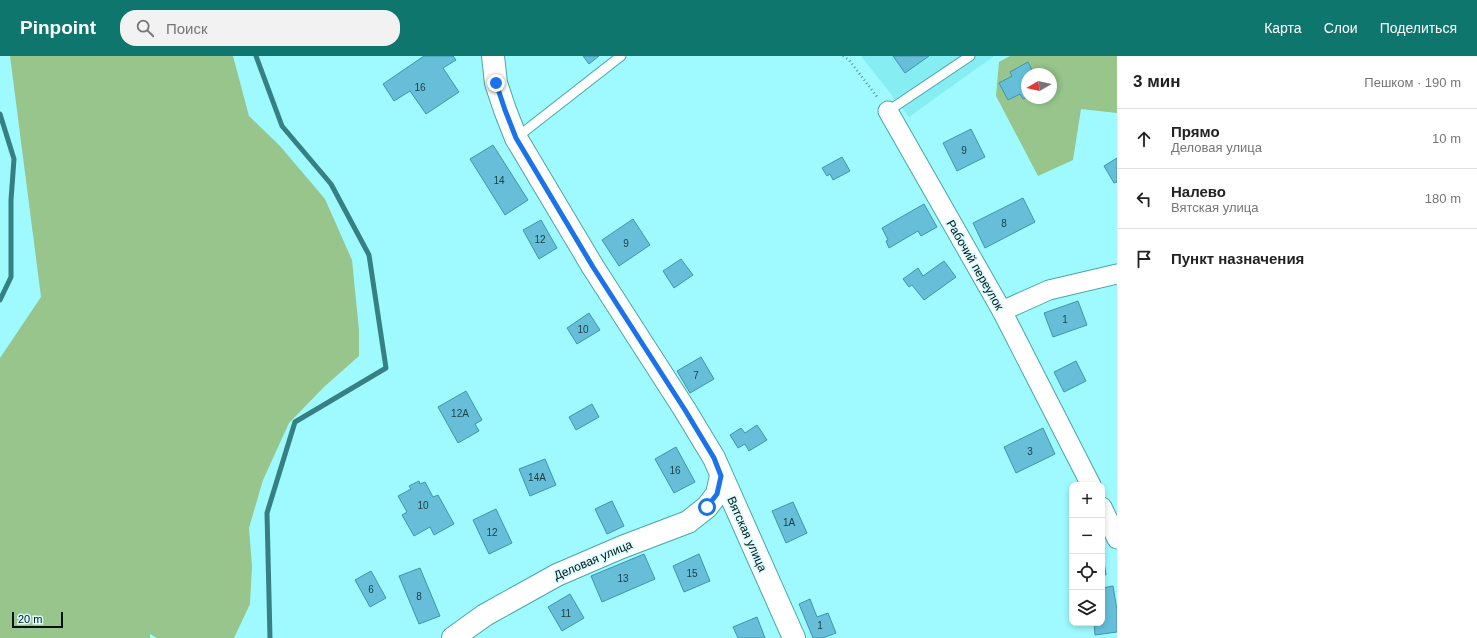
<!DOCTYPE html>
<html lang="ru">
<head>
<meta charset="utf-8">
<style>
	:root { --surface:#fff; --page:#f2f2f2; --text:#222; --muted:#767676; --line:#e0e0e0; --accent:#0f766e }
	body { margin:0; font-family:Arial,sans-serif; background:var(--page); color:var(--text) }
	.controls { position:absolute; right:12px; bottom:12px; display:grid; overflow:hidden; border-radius:8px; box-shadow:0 2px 6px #0003 }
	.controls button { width:36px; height:36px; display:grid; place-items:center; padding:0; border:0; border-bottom:1px solid var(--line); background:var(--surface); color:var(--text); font:20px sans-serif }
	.compass { position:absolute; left:1021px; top:12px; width:36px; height:36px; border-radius:50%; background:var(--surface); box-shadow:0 2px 6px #0003; rotate:261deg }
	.scale { position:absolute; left:12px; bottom:10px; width:51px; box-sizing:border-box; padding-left:4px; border:2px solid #011213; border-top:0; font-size:11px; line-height:14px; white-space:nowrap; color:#011213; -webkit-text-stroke:3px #dafcfe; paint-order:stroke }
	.stop { position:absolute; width:12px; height:12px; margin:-9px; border:3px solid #1a73e8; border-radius:50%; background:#fff }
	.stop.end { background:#1a73e8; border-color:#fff; box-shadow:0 1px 4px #0008 }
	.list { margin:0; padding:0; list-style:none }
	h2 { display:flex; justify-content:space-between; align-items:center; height:52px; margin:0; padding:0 16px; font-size:17px }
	h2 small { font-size:13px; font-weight:400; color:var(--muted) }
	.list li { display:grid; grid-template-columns:26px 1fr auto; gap:12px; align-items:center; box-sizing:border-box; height:60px; padding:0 16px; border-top:1px solid var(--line) }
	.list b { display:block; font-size:15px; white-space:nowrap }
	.list p { margin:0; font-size:13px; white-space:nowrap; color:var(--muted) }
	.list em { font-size:13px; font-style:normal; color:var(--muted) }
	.icon { flex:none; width:22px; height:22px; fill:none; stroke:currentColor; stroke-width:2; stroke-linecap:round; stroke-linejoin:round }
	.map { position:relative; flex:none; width:1117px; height:582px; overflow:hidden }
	header { display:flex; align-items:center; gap:24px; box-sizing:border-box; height:56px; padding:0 20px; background:var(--accent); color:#fff }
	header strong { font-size:19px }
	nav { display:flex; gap:22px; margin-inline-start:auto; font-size:14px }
	.search { width:280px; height:36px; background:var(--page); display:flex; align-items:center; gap:10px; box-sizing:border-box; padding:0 14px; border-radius:16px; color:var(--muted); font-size:15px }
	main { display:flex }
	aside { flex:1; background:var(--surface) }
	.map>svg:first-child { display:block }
	.built { fill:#86eef2 }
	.forest { fill:#97c58c; fill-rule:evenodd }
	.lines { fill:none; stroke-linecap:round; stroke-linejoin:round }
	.stream { stroke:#368084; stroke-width:5 }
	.building { fill:#66bed9; stroke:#4094ac }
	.service-casing { stroke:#48a5aa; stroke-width:11 }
	.minor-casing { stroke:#48a5aa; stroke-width:21 }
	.tertiary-casing { stroke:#48a5aa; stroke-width:24 }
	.path { stroke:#579194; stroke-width:2.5; stroke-dasharray:1 3; stroke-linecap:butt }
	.service { stroke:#fff; stroke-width:9 }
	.minor { stroke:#fff; stroke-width:19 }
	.tertiary { stroke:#fff; stroke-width:22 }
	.route { stroke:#1a73e8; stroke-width:5 }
	.labels { text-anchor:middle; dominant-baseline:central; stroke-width:3.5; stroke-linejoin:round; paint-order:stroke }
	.number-label { font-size:10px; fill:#1a3d44 }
	.street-label { font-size:12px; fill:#011213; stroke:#dafcfe }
</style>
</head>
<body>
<header>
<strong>Pinpoint</strong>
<div class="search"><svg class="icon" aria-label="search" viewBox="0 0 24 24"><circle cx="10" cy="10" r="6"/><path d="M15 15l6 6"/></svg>Поиск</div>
<nav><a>Карта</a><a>Слои</a><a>Поделиться</a></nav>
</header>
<main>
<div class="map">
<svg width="1117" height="582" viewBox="0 0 1117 582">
	<rect width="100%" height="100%" fill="#9efafe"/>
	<!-- built -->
	<polygon class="built" points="861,0 994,0 909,61"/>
	<!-- forest -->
	<g class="forest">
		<polygon points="10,0 233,0 249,60 280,90 325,143 352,204 359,274 359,300 324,331 289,367 263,424 249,472 252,510 250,548 234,582 157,582 150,578 150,582 0,582 0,302 41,241"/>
		<path d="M1010,0H1117V57L1081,53L1073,104L1038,120L996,40L999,6ZM1027,18H1051V42H1027Z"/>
	</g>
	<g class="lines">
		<!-- stream -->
		<g class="stream">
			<polyline points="256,0 282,70 331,128 369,199 386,312 295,366 267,457 270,582"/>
			<polyline points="0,58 14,103 11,144 11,221 0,244"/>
		</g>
	</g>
	<!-- building -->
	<g class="building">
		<polygon points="424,0 453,0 456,4 443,12 459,36 426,58 410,35 394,45 383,28"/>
		<polygon points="583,0 599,0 589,8"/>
		<polygon points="893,0 929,0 905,17"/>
		<polygon points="1028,6 1034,18 1027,18 1027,41 1023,43 1020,38 1008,44 999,27 1012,20 1010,16"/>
		<polygon points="971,73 985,101 957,115 943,87"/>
		<polygon points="493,89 528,144 505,159 470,103"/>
		<polygon points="842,101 850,115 833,124 830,118 827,120 822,112"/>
		<polygon points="1117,102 1117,126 1114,127 1104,110"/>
		<polygon points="1023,142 1035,166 985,192 973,167"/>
		<polygon points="924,148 937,171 921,180 918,175 889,192 886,185 888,184 882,172"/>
		<polygon points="633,163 650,189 619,210 602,184"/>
		<polygon points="541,164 557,192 539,203 523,174"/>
		<polygon points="681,203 693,219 674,232 663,215"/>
		<polygon points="944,205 956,221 924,244 912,229 909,231 903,223 918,212 923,220"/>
		<polygon points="1078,245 1087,269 1053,281 1044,257"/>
		<polygon points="589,257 600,274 577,288 567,272"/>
		<polygon points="701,301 714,323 690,337 677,315"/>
		<polygon points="1076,305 1086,325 1064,336 1054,316"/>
		<polygon points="466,335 482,364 475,368 479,375 458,387 438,351"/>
		<polygon points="592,348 599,361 576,374 569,361"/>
		<polygon points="757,369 767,384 749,395 745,388 738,392 730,379 741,372 745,377"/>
		<polygon points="1043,372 1055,398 1016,417 1004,391"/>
		<polygon points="676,391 695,426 674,437 655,403"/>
		<polygon points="545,403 556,429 530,440 519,413"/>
		<polygon points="419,425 420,428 425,426 433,441 438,439 454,468 434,479 430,471 414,480 402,459 407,456 398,440 411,433 409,430"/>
		<polygon points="612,445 624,470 607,478 595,453"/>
		<polygon points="793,446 807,477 786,487 772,455"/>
		<polygon points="496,453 512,487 489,498 473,464"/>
		<polygon points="1102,492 1106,519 1102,519"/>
		<polygon points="644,498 655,523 602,546 591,520"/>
		<polygon points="699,498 710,525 684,536 673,510"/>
		<polygon points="420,512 440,560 419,568 399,520"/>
		<polygon points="371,515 386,542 370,551 355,524"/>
		<polygon points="1113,530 1117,554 1117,576 1095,579 1094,567 1102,567 1102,532"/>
		<polygon points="570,538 584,562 562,575 548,551"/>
		<polygon points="810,543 817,561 828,557 836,577 823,582 813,582 799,548"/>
		<polygon points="757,561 765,582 738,582 733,571"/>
	</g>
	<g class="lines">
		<!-- service casing -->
		<g class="service-casing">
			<g id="service">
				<polyline points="888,55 970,0"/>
				<polyline points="516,82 621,0"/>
			</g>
		</g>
		<!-- minor casing -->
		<g class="minor-casing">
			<g id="minor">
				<polyline points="888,55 1002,255 1091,429"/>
				<polyline points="1002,255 1049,234 1117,218"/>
				<polyline points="1102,451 1117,483"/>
			</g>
		</g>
		<!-- tertiary casing -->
		<g class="tertiary-casing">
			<g id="tertiary">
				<polyline points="493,0 496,27 505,54 516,82 593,211 685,354 714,402 794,582"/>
				<polyline points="453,582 485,559 557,519 622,491 688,466 707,451 717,438 721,420"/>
			</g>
		</g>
		<!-- path -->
		<polyline class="path" points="843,0 849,4 878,42"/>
		<!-- service -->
		<use href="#service" class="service"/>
		<!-- minor -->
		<use href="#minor" class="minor"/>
		<!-- tertiary -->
		<use href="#tertiary" class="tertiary"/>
	</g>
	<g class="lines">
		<!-- route -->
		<polyline class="route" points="496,27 505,54 516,82 593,211 685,354 714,402 721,420 717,438 707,451"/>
	</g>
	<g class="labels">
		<!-- number labels -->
		<g class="number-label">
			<text x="420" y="31">16</text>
			<text x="964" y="94">9</text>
			<text x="499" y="124">14</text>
			<text x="1004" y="167">8</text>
			<text x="540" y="183">12</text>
			<text x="626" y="187">9</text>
			<text x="1065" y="263">1</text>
			<text x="583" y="273">10</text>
			<text x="696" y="319">7</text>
			<text x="460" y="357">12А</text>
			<text x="1030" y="395">3</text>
			<text x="675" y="414">16</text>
			<text x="537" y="421">14А</text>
			<text x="423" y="449">10</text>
			<text x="789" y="466">1А</text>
			<text x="492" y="476">12</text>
			<text x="692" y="517">15</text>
			<text x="623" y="522">13</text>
			<text x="371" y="533">6</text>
			<text x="419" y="540">8</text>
			<text x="566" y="557">11</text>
			<text x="820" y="569">1</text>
		</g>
		<!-- street labels -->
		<g class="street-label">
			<text transform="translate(975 209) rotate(60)">Рабочий переулок</text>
			<text transform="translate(747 478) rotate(66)">Вятская улица</text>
			<text transform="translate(593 504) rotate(-23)">Деловая улица</text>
		</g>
	</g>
</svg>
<div class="controls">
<button>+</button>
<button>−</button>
<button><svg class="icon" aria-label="locate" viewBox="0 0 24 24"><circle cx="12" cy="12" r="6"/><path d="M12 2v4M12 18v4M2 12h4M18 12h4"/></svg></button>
<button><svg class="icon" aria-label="layers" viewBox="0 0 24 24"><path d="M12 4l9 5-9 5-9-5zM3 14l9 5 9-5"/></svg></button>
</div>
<svg class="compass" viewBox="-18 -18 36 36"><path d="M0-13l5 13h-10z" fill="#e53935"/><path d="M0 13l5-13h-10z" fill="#767676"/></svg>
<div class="scale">20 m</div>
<div class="stop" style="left:707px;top:451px"></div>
<div class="stop end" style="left:496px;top:27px"></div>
</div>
<aside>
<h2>3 мин<small>Пешком · 190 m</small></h2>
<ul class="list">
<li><svg class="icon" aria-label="ahead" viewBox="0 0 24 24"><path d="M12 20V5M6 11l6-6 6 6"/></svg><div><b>Прямо</b><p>Деловая улица</p></div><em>10 m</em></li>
<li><svg class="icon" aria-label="left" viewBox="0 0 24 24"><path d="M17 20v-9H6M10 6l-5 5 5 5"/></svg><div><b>Налево</b><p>Вятская улица</p></div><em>180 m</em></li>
<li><svg class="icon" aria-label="arrive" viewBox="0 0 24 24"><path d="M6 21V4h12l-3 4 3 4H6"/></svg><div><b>Пункт назначения</b></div></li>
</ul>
</aside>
</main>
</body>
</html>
